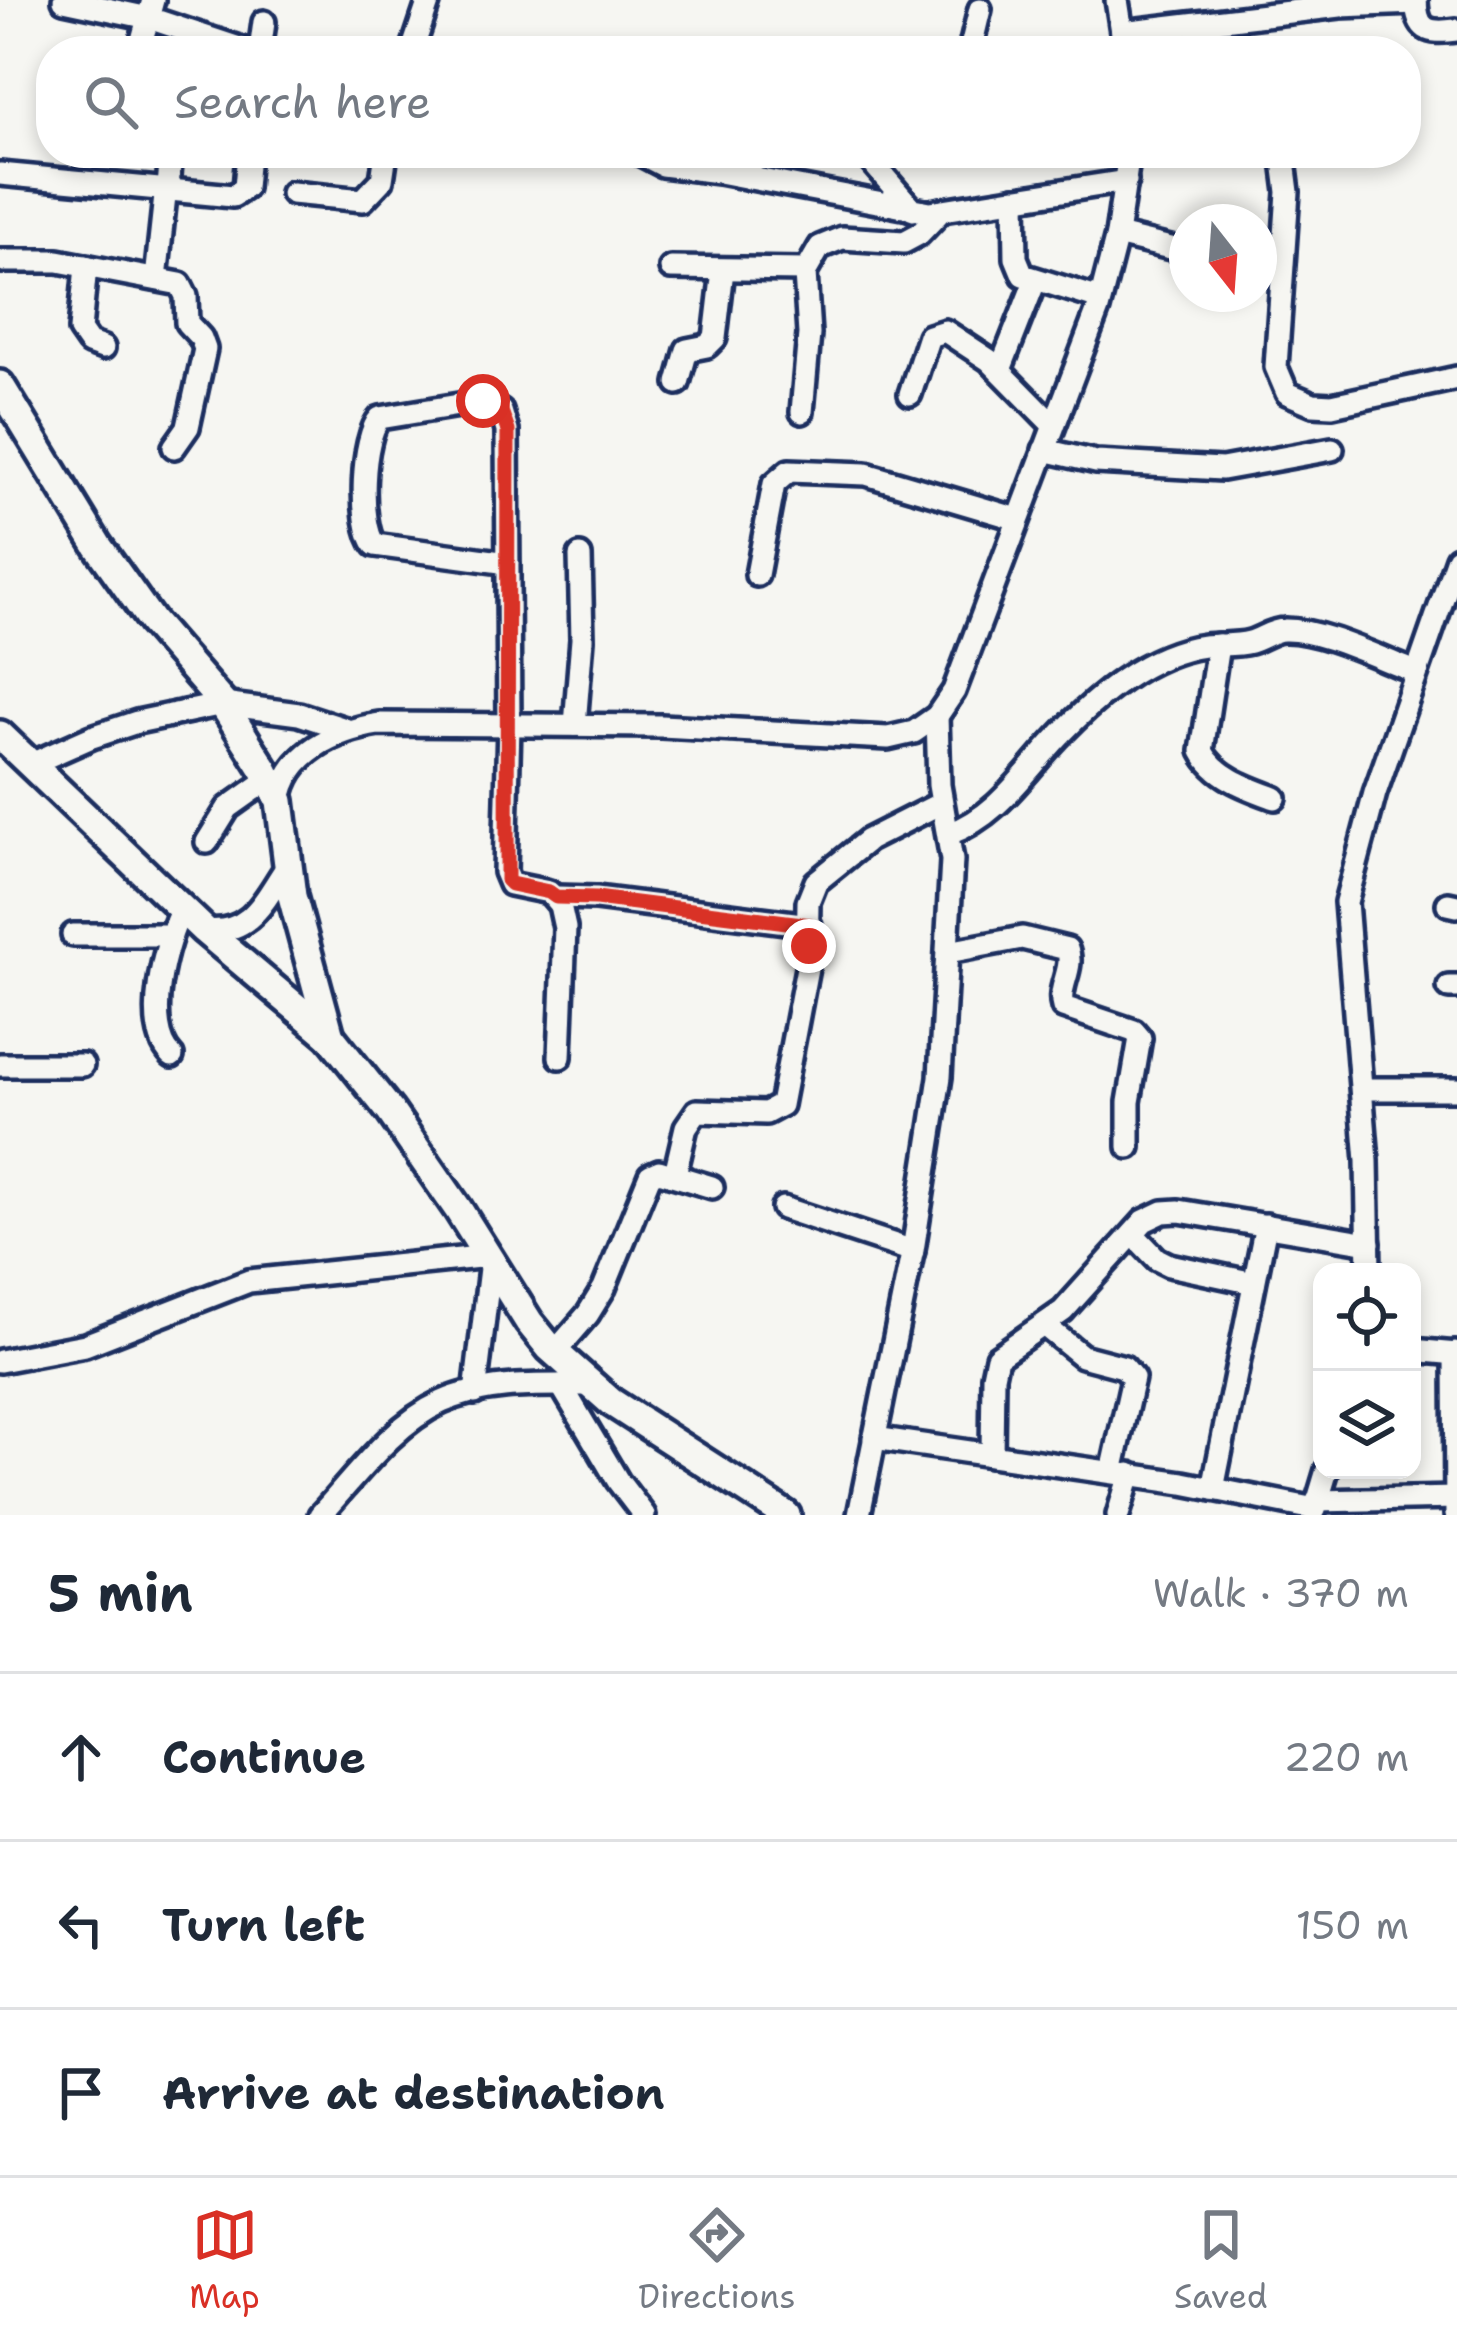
<!DOCTYPE html>
<html lang="en">
<head>
<meta charset="utf-8">
<style>
	:root { --surface:#fff; --page:#f2f2f3; --text:#1f2937; --muted:#747a83; --line:#e0e1e3; --accent:#d93025 }
	body { margin:0; font-family:"Shantell Sans",sans-serif; background:var(--page); color:var(--text) }
	.controls { position:absolute; right:36px; bottom:36px; display:grid; overflow:hidden; border-radius:24px; box-shadow:0 6px 18px #0003 }
	.controls button { width:108px; height:108px; display:grid; place-items:center; padding:0; border:0; border-bottom:3px solid var(--line); background:var(--surface); color:var(--text); font:60px sans-serif }
	.compass { position:absolute; left:1169px; top:204px; width:108px; height:108px; border-radius:50%; background:var(--surface); box-shadow:0 6px 18px #0003; rotate:163deg }
	.stop { position:absolute; width:36px; height:36px; margin:-27px; border:9px solid #d93025; border-radius:50%; background:#fff }
	.stop.end { background:#d93025; border-color:#fff; box-shadow:0 3px 12px #0008 }
	.list { margin:0; padding:0; list-style:none }
	h2 { display:flex; justify-content:space-between; align-items:center; height:156px; margin:0; padding:0 48px; font-size:51px }
	h2 small { font-size:39px; font-weight:400; color:var(--muted) }
	.list li { display:grid; grid-template-columns:78px 1fr auto; gap:36px; align-items:center; box-sizing:border-box; height:168px; padding:0 48px; border-top:3px solid var(--line) }
	.list b { display:block; font-size:45px; white-space:nowrap }
	.list em { font-size:39px; font-style:normal; color:var(--muted) }
	.icon { flex:none; width:66px; height:66px; fill:none; stroke:currentColor; stroke-width:2; stroke-linecap:round; stroke-linejoin:round }
	.map { position:relative; flex:none; width:1457px; height:1515px; overflow:hidden }
	.search { position:absolute; background:var(--surface); box-shadow:0 6px 18px #0003; left:36px; right:36px; top:36px; height:132px; display:flex; align-items:center; gap:30px; box-sizing:border-box; padding:0 42px; border-radius:48px; color:var(--muted); font-size:45px }
	.sheet { height:660px; background:var(--surface) }
	nav { display:flex; justify-content:space-around; align-items:center; box-sizing:border-box; height:168px; border-top:3px solid var(--line); background:var(--surface); font-size:33px; color:var(--muted) }
	nav a { display:grid; justify-items:center; gap:6px }
	nav .on { color:var(--accent) }
	.map>svg:first-child { display:block }
	.lines { fill:none; stroke-linecap:round; stroke-linejoin:round }
	.minor-casing { stroke:#1b2f5e; stroke-width:30 }
	.major-casing { stroke:#1b2f5e; stroke-width:36 }
	.minor { stroke:#f6f6f2; stroke-width:21 }
	.major { stroke:#f6f6f2; stroke-width:27 }
	.route { stroke:#d93025; stroke-width:15 }
</style>
</head>
<body>
<div class="map">
<svg width="1457" height="1515" viewBox="0 0 1457 1515">
	<rect width="100%" height="100%" fill="#f6f6f2"/>
	<filter id="ink" filterUnits="userSpaceOnUse"><feTurbulence type="fractalNoise" baseFrequency=".00833" numOctaves="2"/><feDisplacementMap in="SourceGraphic" scale="24" xChannelSelector="R" yChannelSelector="G"/><feConvolveMatrix kernelMatrix="1 2 1 2 8 2 1 2 1" color-interpolation-filters="sRGB"/></filter>
	<g filter="url(#ink)">
		<g class="lines">
			<!-- minor casing -->
			<g class="minor-casing">
				<g id="minor">
					<polyline points="64,0 149,18 248,51"/>
					<polyline points="1117,0 1125,51"/>
					<path d="M1416,0C1417,30 1427,34 1456,30"/>
					<polyline points="1201,23 1209,51"/>
					<polyline points="1122,32 1340,6 1416,3"/>
					<polyline points="139,51 153,0"/>
					<polyline points="260,51 264,22"/>
					<polyline points="412,51 429,0"/>
					<polyline points="970,51 980,9"/>
					<polyline points="639,153 662,165 719,172 930,212 1126,181"/>
					<polyline points="864,153 913,210"/>
					<polyline points="1283,153 1288,192 1276,367 1287,393 1313,404 1332,405 1457,378"/>
					<polyline points="0,174 233,196 245,188 248,153"/>
					<polyline points="749,178 752,153"/>
					<polyline points="168,187 171,153"/>
					<polyline points="292,193 363,200 382,180 386,153"/>
					<polyline points="1015,198 1016,258 1023,275 1100,299"/>
					<polyline points="1117,235 1187,252"/>
					<polyline points="0,261 58,261 180,284 186,296 187,323 201,338 205,349 188,427 174,447"/>
					<polyline points="86,266 80,330 89,343 103,348"/>
					<polyline points="671,268 806,270"/>
					<polyline points="156,279 166,187"/>
					<polyline points="1000,370 1035,281"/>
					<polyline points="678,383 687,350 707,346 715,338 723,270"/>
					<polyline points="910,394 929,336 945,331 989,360 1053,425"/>
					<polyline points="802,412 809,334 805,273 820,247 842,238 904,242 919,234 942,210"/>
					<polyline points="1044,450 1096,462 1222,469 1332,449"/>
					<path d="M508,563L375,545C358,525 362,436 380,418L483,401L501,411L507,431L509,725L505,872L510,884L549,892L560,905L565,928L560,1057"/>
					<polyline points="757,575 774,484 789,471 866,474 1018,519"/>
					<path d="M1218,645L1202,751C1215,777 1248,788 1275,798"/>
					<polyline points="575,725 582,639 580,556"/>
					<polyline points="31,764 92,737 137,722 223,704 299,714 345,729"/>
					<path d="M280,801C287,752 335,731 379,724L661,726L888,738L914,732L937,716L954,691L1098,309L1117,235L1129,153"/>
					<path d="M949,834C998,816 1023,774 1058,737C1096,697 1146,654 1204,646C1219,644 1235,646 1250,642C1261,639 1272,630 1284,630C1321,629 1380,659 1416,672"/>
					<polyline points="207,842 228,808 269,779"/>
					<polyline points="556,897 596,898 810,925"/>
					<polyline points="1448,904 1457,906"/>
					<path d="M204,930C252,936 265,898 288,865"/>
					<polyline points="73,935 169,935"/>
					<path d="M948,952L1022,938L1067,949C1075,968 1057,987 1063,1007L1134,1031L1140,1038L1129,1102V1147"/>
					<polyline points="1449,987 1457,987"/>
					<path d="M172,1056C142,1027 165,942 182,909"/>
					<polyline points="0,1065 82,1065"/>
					<polyline points="1362,1089 1457,1089"/>
					<polyline points="675,1174 686,1127 697,1111 766,1113 781,1105 807,968 808,902 816,882 868,840 941,803"/>
					<polyline points="783,1208 913,1251"/>
					<polyline points="1133,1234 1157,1259 1169,1265 1254,1283"/>
					<polyline points="1369,1272 1367,1161 1346,902 1375,793 1457,558"/>
					<polyline points="1045,1326 1082,1356 1124,1367 1133,1378 1112,1472"/>
					<polyline points="1412,1350 1457,1354"/>
					<polyline points="555,1352 588,1314 604,1288 650,1175 659,1171 712,1187"/>
					<polyline points="1455,1353 1456,1515"/>
					<polyline points="0,1361 85,1345 249,1281 489,1256"/>
					<polyline points="561,1385 618,1481 644,1515"/>
					<polyline points="475,1393 491,1260"/>
					<polyline points="874,1438 1183,1483 1315,1509"/>
					<polyline points="992,1455 993,1376 997,1357 1063,1311 1144,1221 1163,1212 1179,1211 1369,1243"/>
					<polyline points="1213,1489 1266,1225"/>
					<polyline points="1317,1501 1457,1498"/>
					<polyline points="1315,1510 1327,1470"/>
					<path d="M320,1515C356,1476 393,1424 442,1402C486,1382 542,1385 589,1385"/>
					<polyline points="859,1515 914,1244 940,1077 952,860 939,785 937,716"/>
					<polyline points="1118,1515 1130,1474"/>
				</g>
			</g>
			<!-- major casing -->
			<g class="major-casing">
				<g id="major">
					<polyline points="0,385 98,546 152,622 223,704 264,769 280,801 292,896 330,1036"/>
					<polyline points="0,735 204,930 330,1036 390,1111 458,1209 529,1322 550,1348 611,1402 786,1515"/>
				</g>
			</g>
			<!-- minor -->
			<use href="#minor" class="minor"/>
			<!-- major -->
			<use href="#major" class="major"/>
		</g>
	</g>
	<g class="lines" filter="url(#ink)">
		<!-- route -->
		<polyline class="route" points="483,401 501,411 508,431 507,880 511,884 549,892 556,897 596,898 810,925 809,946"/>
	</g>
</svg>
<div class="controls">
<button><svg class="icon" aria-label="locate" viewBox="0 0 24 24"><circle cx="12" cy="12" r="6"/><path d="M12 2v4M12 18v4M2 12h4M18 12h4"/></svg></button>
<button><svg class="icon" aria-label="layers" viewBox="0 0 24 24"><path d="M12 4l9 5-9 5-9-5zM3 14l9 5 9-5"/></svg></button>
</div>
<svg class="compass" viewBox="-18 -18 36 36"><path d="M0-13l5 13h-10z" fill="#e53935"/><path d="M0 13l5-13h-10z" fill="#747a83"/></svg>
<div class="stop" style="left:483px;top:401px"></div>
<div class="stop end" style="left:809px;top:946px"></div>
<div class="search"><svg class="icon" aria-label="search" viewBox="0 0 24 24"><circle cx="10" cy="10" r="6"/><path d="M15 15l6 6"/></svg>Search here</div>
</div>
<section class="sheet">
<h2>5 min<small>Walk · 370 m</small></h2>
<ul class="list">
<li><svg class="icon" aria-label="ahead" viewBox="0 0 24 24"><path d="M12 20V5M6 11l6-6 6 6"/></svg><div><b>Continue</b></div><em>220 m</em></li>
<li><svg class="icon" aria-label="left" viewBox="0 0 24 24"><path d="M17 20v-9H6M10 6l-5 5 5 5"/></svg><div><b>Turn left</b></div><em>150 m</em></li>
<li><svg class="icon" aria-label="arrive" viewBox="0 0 24 24"><path d="M6 21V4h12l-3 4 3 4H6"/></svg><div><b>Arrive at destination</b></div></li>
</ul>
</section>
<nav>
<a class="on"><svg class="icon" aria-label="map" viewBox="0 0 24 24"><path d="M3 6l6-2 6 2 6-2v14l-6 2-6-2-6 2zM9 4v14M15 6v14"/></svg>Map</a>
<a><svg class="icon" aria-label="directions" viewBox="0 0 24 24"><path d="M12 3l9 9-9 9-9-9zM9 14v-3h6M13 9l2 2-2 2"/></svg>Directions</a>
<a><svg class="icon" aria-label="saved" viewBox="0 0 24 24"><path d="M7 4h10v16l-5-4-5 4z"/></svg>Saved</a>
</nav>
</body>
</html>
